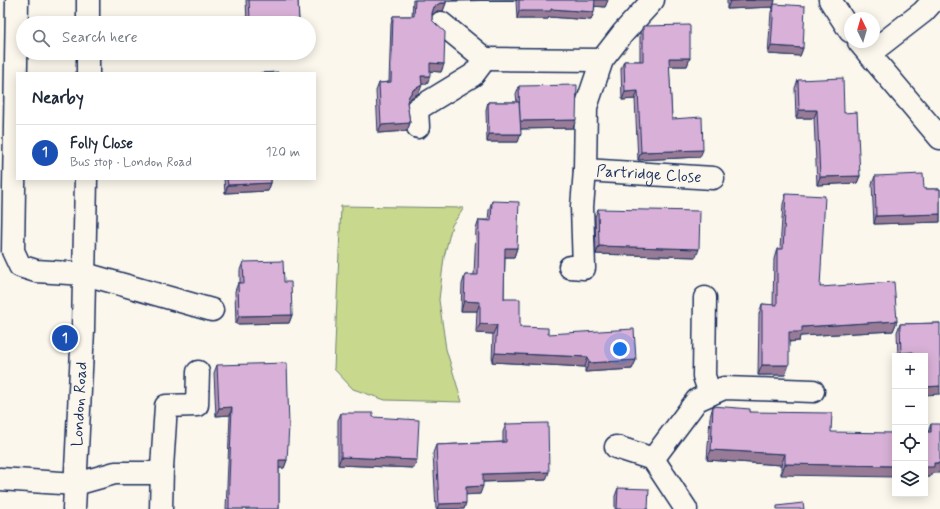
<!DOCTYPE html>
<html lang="en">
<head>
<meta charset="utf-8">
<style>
	:root { --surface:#fff; --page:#f6f6f7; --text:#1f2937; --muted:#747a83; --line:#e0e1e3; --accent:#d93025 }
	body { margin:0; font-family:Mynerve,sans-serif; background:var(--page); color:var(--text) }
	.controls { position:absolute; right:12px; bottom:12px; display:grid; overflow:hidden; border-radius:0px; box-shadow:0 2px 10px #0003 }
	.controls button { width:36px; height:36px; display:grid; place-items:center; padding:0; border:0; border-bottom:1px solid var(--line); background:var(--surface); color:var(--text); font:20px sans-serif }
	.compass { position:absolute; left:844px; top:12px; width:36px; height:36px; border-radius:50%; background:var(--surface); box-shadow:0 2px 10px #0003; rotate:355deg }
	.you { position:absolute; left:620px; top:349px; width:14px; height:14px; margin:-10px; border:3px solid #fff; border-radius:50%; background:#1a73e8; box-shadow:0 0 0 6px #1a73e833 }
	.badge { display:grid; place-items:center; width:26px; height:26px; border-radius:50%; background:var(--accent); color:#fff; font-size:13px; font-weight:700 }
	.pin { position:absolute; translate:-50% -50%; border:2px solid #fff; box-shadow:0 1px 4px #0006 }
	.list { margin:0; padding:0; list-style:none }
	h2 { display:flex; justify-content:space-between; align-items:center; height:52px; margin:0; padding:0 16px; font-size:17px }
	h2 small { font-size:13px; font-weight:400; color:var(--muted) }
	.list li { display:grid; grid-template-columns:26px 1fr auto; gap:12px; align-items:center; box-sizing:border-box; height:56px; padding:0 16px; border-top:1px solid var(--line) }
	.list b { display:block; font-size:15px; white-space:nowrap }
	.list p { margin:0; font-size:13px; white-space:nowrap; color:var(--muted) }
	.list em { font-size:13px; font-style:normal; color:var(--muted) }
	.icon { flex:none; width:22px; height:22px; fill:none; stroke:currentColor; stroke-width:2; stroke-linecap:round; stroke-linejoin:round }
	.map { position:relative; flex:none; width:940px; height:509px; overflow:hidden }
	.search { position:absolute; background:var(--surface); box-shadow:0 2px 10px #0003; left:16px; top:16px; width:300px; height:44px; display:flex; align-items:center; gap:10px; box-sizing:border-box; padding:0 14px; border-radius:22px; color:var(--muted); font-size:15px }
	.panel { position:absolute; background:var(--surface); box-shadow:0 2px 10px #0003; left:16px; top:72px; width:300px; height:108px; border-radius:0px }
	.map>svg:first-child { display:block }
	.green { fill:#c8d88c; stroke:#728475 }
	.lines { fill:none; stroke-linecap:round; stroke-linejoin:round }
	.minor-casing { stroke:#1b2f5e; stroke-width:25 }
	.major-casing { stroke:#1b2f5e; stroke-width:25 }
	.minor { stroke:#fbf7ec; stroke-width:22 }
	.major { stroke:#fbf7ec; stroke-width:22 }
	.wall { fill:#bb98ba; stroke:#1b2f5e }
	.shaded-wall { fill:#987c97; stroke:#1b2f5e }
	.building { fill:#d9b1d8; stroke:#1b2f5e }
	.labels { text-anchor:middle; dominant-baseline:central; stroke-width:3.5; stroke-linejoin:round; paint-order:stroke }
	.street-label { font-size:16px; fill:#1b2f5e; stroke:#fbf7ec }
</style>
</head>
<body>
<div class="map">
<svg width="940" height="509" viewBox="0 0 940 509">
	<rect width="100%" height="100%" fill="#fbf7ec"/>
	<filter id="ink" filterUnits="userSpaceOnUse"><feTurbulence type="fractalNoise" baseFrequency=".025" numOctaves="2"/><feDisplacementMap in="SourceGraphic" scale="8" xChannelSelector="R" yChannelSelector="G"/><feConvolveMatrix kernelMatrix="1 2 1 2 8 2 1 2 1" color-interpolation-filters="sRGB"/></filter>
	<g filter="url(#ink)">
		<!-- green -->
		<polygon class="green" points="341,206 464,208 452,225 444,257 439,300 446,349 462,402 385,400 353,389 334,369"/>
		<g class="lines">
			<!-- minor casing -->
			<g class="minor-casing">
				<g id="minor">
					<polyline points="17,0 13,251 20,266 36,271 85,274 212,310"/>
					<polyline points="830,0 850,31"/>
					<polyline points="441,23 485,59"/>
					<polyline points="859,42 940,138"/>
					<polyline points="869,54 923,12 934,0"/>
					<polyline points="485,59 602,60"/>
					<polyline points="418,127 417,109 473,75 485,59"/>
					<path id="s1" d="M585,170L713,178"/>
					<polyline points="570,267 584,268 582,207 585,170 586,107 602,60 623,33 653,0"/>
					<polyline points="705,298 704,376 710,394"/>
					<polyline points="616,447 653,459 686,509"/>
					<polyline points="653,459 697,400 724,388 813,391"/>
					<polyline points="0,479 76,484 115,473 155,473 162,468 166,406 197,405 198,372"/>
					<polyline points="161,509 162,468"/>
				</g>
			</g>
			<!-- major casing -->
			<g class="major-casing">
				<g id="major">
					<polyline points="88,23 88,0"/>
					<polyline points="88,73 88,53"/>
					<path id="s2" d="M74,509L83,330L86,179"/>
				</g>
			</g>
			<!-- minor -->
			<use href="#minor" class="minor"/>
			<!-- major -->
			<use href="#major" class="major"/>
		</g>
		<!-- wall -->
		<g class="wall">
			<polygon points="246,0 298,0 299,23 247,23"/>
			<polygon points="413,0 608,0 605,7 595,6 594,12 591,20 549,17 548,19 517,19 516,0 446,1 446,3 443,11 437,11 432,15 432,20 444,64 441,72 430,71 427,84 421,84 419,93 411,98 407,102 410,123 407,131 378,133 376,91 379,83 389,82 391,24 393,16 412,16"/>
			<polygon points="727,0 775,0 774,4 803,48 800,56 768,54 771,12 773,7 727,9"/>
			<polygon points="643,26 690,58 687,66 669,66 672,119 700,157 638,160 635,99 622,100 621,69 624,61 640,61 640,33"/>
			<polygon points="267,53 299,53 297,57 267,59"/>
			<polygon points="798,80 844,113 860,176 857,183 817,185 814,118 796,118 795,88"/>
			<polygon points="519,86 573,128 521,129 518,142 487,142 486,110 488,102 517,102 516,94"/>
			<polygon points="875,176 924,189 940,189 940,222 874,224 872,184"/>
			<polygon points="224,179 271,179 271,183 268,191 225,193"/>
			<polygon points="786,194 820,287 897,321 893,331 800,336 799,341 789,342 785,375 758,375 759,314 762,304 773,305 774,259 777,249 780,249 783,204"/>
			<polygon points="492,201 517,248 514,257 505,257 504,299 520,327 548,334 636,360 632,369 585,372 585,367 492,362 493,334 476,333 477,311 461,311 462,284 465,275 474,275 476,229 479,220 488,220 489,210"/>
			<polygon points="598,209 696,257 596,254 595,217"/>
			<polygon points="243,262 284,282 292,315 289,323 236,324 235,291 238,283 240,283 240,270"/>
			<polygon points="940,323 925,356 898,356 897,332 900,324"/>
			<polygon points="217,365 287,460 284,468 279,468 279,509 226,509 230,415 216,416 214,373"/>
			<polygon points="713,406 750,412 831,432 781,475 781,465 707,460 710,417"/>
			<polygon points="341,413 373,417 414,468 338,465 338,420"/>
			<polygon points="506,424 546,480 483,482 480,494 466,494 464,509 436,509 433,453 436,445 503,442 503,432"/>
			<polygon points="931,424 932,473 930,477 925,477 925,432 928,432"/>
			<polygon points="618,488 648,509 615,509 615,496"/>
		</g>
		<!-- shaded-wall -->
		<g class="shaded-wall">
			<polygon points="444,0 517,0 443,1"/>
			<polygon points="594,0 608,0 605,7 592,6"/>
			<polygon points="755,0 775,0 773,7 727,9 730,1"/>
			<polygon points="440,3 446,3 443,11 437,11 432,15 432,13 434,7"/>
			<polygon points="551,9 594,12 591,20 549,17 548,19 517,19 519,11"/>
			<polygon points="268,18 267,23 248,23 250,19"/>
			<polygon points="771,46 803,48 800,56 768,54"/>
			<polygon points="269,53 299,53 297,57 267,59"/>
			<polygon points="669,58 690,58 687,66 666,66"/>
			<polygon points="430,63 444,64 441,72 427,71"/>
			<polygon points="421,76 430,76 427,84 418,84"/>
			<polygon points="422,85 419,93 411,98 406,104 409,96 413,90"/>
			<polygon points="638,91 635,99 622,100 625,92"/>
			<polygon points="799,110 817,110 814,118 796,118"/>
			<polygon points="576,120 573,128 517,129 520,121"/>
			<polygon points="410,123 407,131 378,133 381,125"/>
			<polygon points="489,134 521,134 518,142 487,142"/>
			<polygon points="703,150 700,157 638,160 641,152"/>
			<polygon points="860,176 857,183 817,185 820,177"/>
			<polygon points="271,183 268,191 225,193 228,185"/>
			<polygon points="940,214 940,222 874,224 876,216"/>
			<polygon points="599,246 699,249 696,257 596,254"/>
			<polygon points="505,248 517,248 514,257 502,257"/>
			<polygon points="464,301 480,302 477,311 461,311"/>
			<polygon points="292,315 289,323 236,324 239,316"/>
			<polygon points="897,321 893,331 800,336 799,341 785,342 789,332 802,327"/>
			<polygon points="480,324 497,325 493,334 476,333"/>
			<polygon points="913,352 911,356 900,356 901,353"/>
			<polygon points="495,353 588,357 585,367 492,362"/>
			<polygon points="636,360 632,369 585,372 589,363"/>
			<polygon points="762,365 789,365 785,375 758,375"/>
			<polygon points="940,386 940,394 925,395 925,387"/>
			<polygon points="232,407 230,415 216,416 219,408"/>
			<polygon points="711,450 785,454 781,465 707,460"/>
			<polygon points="341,457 417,460 414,468 338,465"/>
			<polygon points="279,460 287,460 284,468 276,468"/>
			<polygon points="934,463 940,463 940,473 932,473 930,477 925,477 925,467"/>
			<polygon points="785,464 895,466 895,477 781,475"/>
			<polygon points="549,472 546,480 480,482 483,474"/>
			<polygon points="483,486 480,494 463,495 466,487"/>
			<polygon points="466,503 464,509 437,509 439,504"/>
		</g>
		<!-- building -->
		<g class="building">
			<polygon points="249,0 298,0 299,23 269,23 268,18 250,19"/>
			<polygon points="415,0 446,0 446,3 440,3 434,7 432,13 432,20 436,24 445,32 444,64 430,63 430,76 421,76 422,85 413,90 409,96 407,102 410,123 381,125 379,83 391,82 393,16 414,16"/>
			<polygon points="519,0 595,0 594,12 551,9 551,11 519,11"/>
			<polygon points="730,0 755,0 730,1"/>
			<polygon points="774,4 805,6 803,48 771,46"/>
			<polygon points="690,25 690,58 669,58 672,119 702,117 703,150 641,152 638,91 625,92 624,61 643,61 643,26"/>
			<polygon points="278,72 278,73 260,73"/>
			<polygon points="843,78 844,113 857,112 860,176 820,177 817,110 799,110 798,80"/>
			<polygon points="577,85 576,120 520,121 519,86"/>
			<polygon points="488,102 519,102 521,134 489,134"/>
			<polygon points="923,174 924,189 940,189 940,214 876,216 875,176"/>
			<polygon points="227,179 271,179 271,183 228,185"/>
			<polygon points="786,194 825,196 820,287 894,282 897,321 802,327 802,332 789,332 789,365 762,365 762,304 777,305 777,249 783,249"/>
			<polygon points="492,201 519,202 517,248 505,248 504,299 520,299 520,327 548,328 548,334 634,329 636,360 589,363 588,357 495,353 497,325 480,324 480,302 464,301 465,275 478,275 479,220 491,221"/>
			<polygon points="598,209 700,211 699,249 599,246"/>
			<polygon points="283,261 284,282 291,282 292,315 239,316 238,283 244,283 243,262"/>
			<polygon points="940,323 940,386 925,387 925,356 913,356 913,352 901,353 900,324"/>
			<polygon points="287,363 289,426 287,460 279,460 279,509 229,509 229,483 232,407 219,408 217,365"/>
			<polygon points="713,406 750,409 750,412 832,413 831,432 895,433 895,466 785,464 785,454 711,450"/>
			<polygon points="341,413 373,413 373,417 419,420 417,460 341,457"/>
			<polygon points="548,423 549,472 483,474 483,486 466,487 466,503 439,504 436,445 506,442 506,424"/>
			<polygon points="931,424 940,424 940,463 934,463 934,467 925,467 925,432 931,432"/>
			<polygon points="618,488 649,489 648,509 617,509"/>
			<polygon points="803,503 804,509 777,509 777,506"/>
		</g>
	</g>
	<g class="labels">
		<!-- street labels -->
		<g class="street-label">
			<text stroke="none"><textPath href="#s1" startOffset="64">Partridge Close</textPath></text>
			<text stroke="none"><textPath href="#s2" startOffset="105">London Road</textPath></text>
		</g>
	</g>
</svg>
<div class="controls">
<button>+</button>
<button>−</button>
<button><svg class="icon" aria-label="locate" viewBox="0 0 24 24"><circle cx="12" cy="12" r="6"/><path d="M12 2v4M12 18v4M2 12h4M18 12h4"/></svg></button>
<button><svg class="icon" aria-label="layers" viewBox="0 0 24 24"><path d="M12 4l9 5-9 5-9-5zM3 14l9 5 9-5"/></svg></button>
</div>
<svg class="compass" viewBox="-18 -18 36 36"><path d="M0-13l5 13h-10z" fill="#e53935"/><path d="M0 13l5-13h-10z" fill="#747a83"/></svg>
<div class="you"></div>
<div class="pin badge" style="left:65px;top:338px;background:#1a4fb4">1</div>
<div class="search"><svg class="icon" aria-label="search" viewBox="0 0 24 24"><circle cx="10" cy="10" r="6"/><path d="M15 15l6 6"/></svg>Search here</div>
<section class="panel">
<h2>Nearby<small></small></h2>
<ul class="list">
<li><span class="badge" style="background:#1a4fb4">1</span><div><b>Folly Close</b><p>Bus stop · London Road</p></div><em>120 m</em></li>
</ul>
</section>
</div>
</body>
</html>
